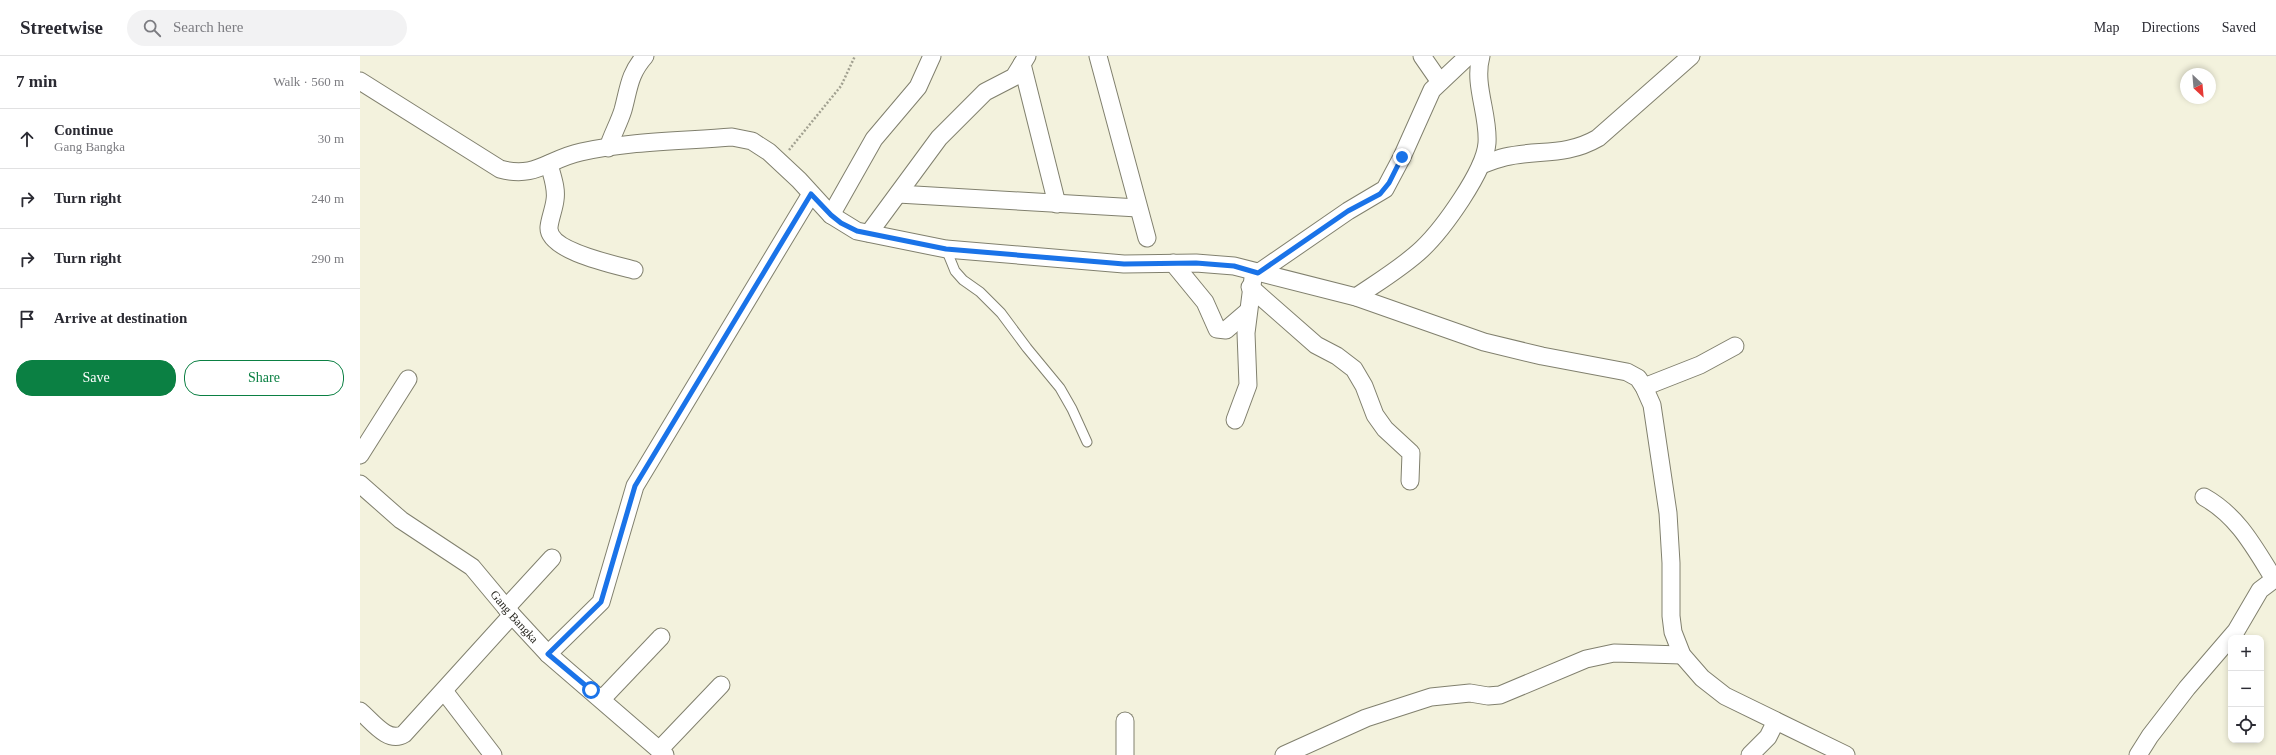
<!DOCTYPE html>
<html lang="en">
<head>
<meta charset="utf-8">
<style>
	:root { --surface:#fff; --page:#f2f2f3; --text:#2b2b33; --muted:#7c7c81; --line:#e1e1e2; --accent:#0b8043 }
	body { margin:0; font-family:"Times New Roman",serif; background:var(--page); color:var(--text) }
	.controls { position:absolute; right:12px; bottom:12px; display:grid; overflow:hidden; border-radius:8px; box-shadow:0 2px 6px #0003 }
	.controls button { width:36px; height:36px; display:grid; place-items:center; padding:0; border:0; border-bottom:1px solid var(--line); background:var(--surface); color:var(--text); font:20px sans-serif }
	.compass { position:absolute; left:1820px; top:12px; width:36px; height:36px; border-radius:50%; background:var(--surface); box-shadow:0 2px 6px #0003; rotate:154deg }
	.stop { position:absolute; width:12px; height:12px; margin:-9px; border:3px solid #1a73e8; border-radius:50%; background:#fff }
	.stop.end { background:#1a73e8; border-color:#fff; box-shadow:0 1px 4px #0008 }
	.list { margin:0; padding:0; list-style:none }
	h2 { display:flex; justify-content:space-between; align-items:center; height:52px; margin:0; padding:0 16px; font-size:17px }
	h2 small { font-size:13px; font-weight:400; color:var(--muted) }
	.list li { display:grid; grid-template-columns:26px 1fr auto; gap:12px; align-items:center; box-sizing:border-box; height:60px; padding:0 16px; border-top:1px solid var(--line) }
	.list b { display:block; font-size:15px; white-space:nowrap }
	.list p { margin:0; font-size:13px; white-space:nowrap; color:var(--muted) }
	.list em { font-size:13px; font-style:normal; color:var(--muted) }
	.actions { display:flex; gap:8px; padding:12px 16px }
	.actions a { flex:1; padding:9px 0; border:1px solid var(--accent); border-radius:16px; text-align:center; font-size:14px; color:var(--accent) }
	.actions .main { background:var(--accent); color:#fff }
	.icon { flex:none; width:22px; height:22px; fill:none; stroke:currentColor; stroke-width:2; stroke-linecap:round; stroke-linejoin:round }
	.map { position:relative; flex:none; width:1916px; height:699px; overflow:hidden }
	header { display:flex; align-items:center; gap:24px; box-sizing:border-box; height:56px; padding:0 20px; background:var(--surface); border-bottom:1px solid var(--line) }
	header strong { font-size:19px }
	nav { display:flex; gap:22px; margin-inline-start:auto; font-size:14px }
	.search { width:280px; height:36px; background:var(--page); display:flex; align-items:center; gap:10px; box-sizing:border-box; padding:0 14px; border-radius:22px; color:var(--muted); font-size:15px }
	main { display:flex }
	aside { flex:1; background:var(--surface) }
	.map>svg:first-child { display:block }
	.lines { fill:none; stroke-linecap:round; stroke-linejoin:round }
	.service-casing { stroke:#81806e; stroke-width:11 }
	.minor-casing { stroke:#81806e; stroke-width:19 }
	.path { stroke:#a2a191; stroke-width:2.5; stroke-dasharray:2 2; stroke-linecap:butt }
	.service { stroke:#fff; stroke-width:9 }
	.minor { stroke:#fff; stroke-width:17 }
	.route { stroke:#1a73e8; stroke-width:5 }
	.labels { text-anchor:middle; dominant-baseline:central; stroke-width:3; stroke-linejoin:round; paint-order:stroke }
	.street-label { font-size:12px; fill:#25241d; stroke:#fffef6 }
</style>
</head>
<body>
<header>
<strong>Streetwise</strong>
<div class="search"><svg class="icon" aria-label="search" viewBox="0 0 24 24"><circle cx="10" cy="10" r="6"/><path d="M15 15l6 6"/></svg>Search here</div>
<nav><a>Map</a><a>Directions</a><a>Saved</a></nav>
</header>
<main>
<aside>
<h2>7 min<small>Walk · 560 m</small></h2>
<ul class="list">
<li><svg class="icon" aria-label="ahead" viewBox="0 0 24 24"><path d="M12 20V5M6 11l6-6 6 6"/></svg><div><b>Continue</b><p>Gang Bangka</p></div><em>30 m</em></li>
<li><svg class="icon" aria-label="right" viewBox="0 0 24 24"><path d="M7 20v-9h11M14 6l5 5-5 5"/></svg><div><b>Turn right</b></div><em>240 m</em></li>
<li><svg class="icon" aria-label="right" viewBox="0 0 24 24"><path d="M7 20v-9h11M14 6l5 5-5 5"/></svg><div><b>Turn right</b></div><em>290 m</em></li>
<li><svg class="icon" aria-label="arrive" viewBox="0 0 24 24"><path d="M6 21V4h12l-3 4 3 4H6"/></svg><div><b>Arrive at destination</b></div></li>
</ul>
<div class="actions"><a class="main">Save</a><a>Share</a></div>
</aside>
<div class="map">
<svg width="1916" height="699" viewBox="0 0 1916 699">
	<rect width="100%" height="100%" fill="#f3f2dd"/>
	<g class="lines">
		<!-- service casing -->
		<g class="service-casing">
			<polyline id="service" points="586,193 595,215 603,224 620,236 641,257 667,292 700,332 712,353 727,386"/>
		</g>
		<!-- minor casing -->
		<g class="minor-casing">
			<g id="minor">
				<polyline points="738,0 787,182"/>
				<polyline points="1062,0 1080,26"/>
				<polyline points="662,8 697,148"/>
				<path d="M0,25L140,113C176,123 188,103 221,96C270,85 322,85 372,81L392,85L409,96L439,124L471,159L497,175L586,193L764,208L836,207L874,210L996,241L1124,286L1182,300L1267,316L1278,322L1284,331L1292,349L1308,457L1311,507V560L1313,576L1322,599L1342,622L1365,640L1486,699"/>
				<path d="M248,92C252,79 259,67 263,54C269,32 269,18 285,0"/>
				<path d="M189,108C192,120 197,132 195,144C194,153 190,162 189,171C187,195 256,209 274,214"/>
				<path d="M1121,109C1129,106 1137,103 1145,101C1178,93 1205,101 1238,82L1331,0"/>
				<polyline points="538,138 778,152"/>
				<polyline points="471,159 514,83 558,31 572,0"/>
				<polyline points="509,177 579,82 625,36 654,21 667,0"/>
				<polyline points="813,207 845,246 857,273 866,274 887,256"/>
				<polyline points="898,217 988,155 1025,133 1042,101 1072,34 1108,0"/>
				<polyline points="890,231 956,289 977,300 994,313 1004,330 1015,359 1025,373 1051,397 1050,425"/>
				<path d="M996,241C1018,226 1043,211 1062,193C1083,173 1125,115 1127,87C1129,58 1113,29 1121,0"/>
				<polyline points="1284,331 1340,309 1375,290"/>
				<polyline points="875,364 888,329 886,277 893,222"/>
				<polyline points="0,399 48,323"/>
				<path id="s1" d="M0,428L41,464L112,511L152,559L188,598L305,699"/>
				<path d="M1844,441C1878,460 1894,491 1914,523"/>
				<polyline points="146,552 192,502"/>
				<polyline points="188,598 241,546 275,430 451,138"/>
				<polyline points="84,635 133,699"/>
				<polyline points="242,643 301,581"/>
				<path d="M0,655C12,665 28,688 44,678L152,559"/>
				<polyline points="765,665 765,699"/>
				<polyline points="299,694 361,629"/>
				<polyline points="924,699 1006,662 1071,641 1110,637 1128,640 1140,639 1226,603 1254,597 1322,599"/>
				<polyline points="1390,699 1408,681 1416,665"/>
				<polyline points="1778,699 1790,680 1827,632 1876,575 1900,534 1916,522"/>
			</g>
		</g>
		<!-- path -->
		<polyline class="path" points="429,94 481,30 495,0"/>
		<!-- service -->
		<use href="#service" class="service"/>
		<!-- minor -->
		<use href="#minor" class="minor"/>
	</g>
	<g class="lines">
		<!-- route -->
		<polyline class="route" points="231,634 188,598 241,546 275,430 451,138 471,159 481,167 497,175 586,193 764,208 836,207 874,210 898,217 988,155 1020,138 1029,127 1042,101"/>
	</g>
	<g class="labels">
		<!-- street labels -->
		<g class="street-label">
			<text stroke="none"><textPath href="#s1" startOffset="205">Gang Bangka</textPath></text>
		</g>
	</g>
</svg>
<div class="controls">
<button>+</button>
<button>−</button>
<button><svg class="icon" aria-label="locate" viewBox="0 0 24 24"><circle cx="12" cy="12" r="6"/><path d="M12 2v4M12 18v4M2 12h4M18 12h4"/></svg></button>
</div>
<svg class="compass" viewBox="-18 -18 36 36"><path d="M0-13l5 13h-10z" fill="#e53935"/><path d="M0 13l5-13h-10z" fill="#7c7c81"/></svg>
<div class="stop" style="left:231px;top:634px"></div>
<div class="stop end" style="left:1042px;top:101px"></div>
</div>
</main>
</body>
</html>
